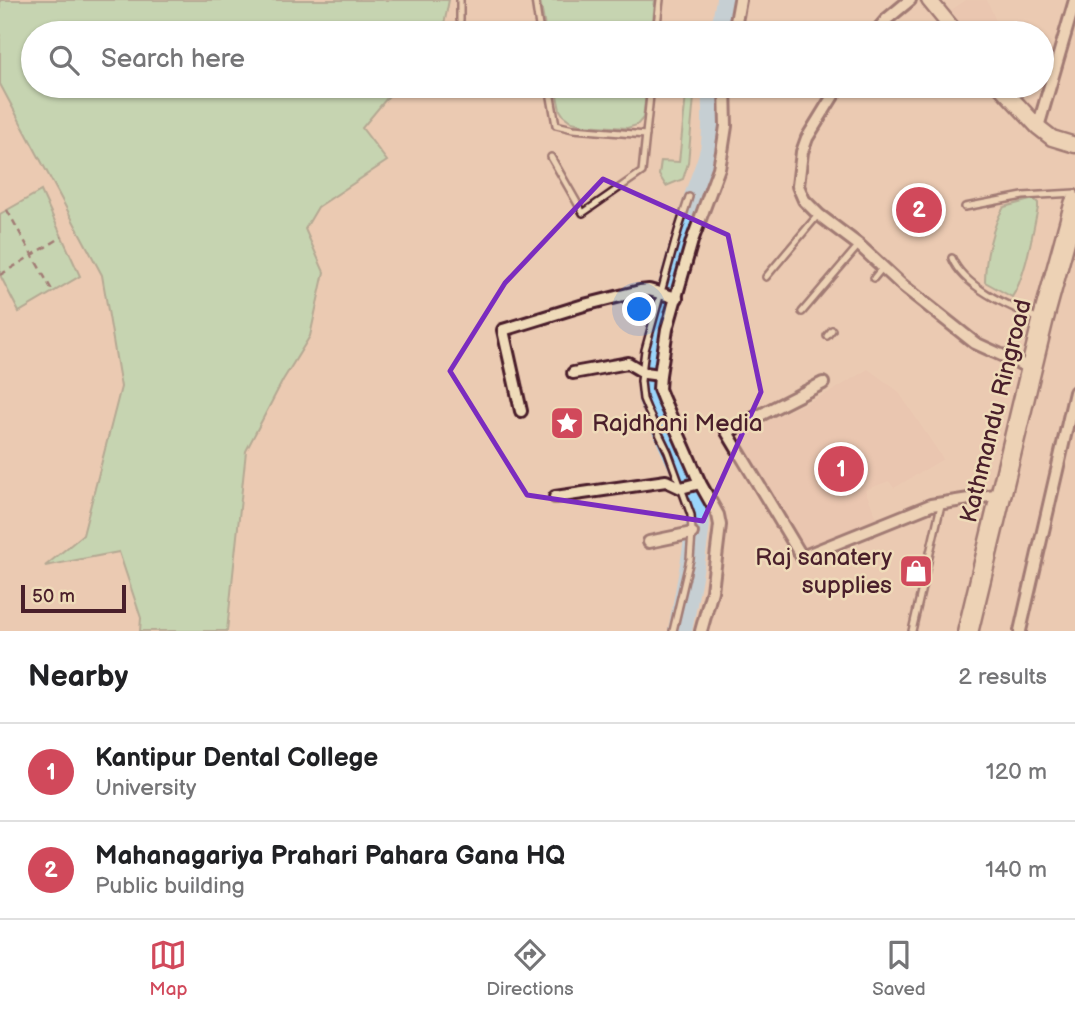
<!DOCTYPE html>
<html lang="en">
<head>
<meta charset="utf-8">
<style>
	:root { --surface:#fff; --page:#f6f6f6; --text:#202124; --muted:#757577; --line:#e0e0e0; --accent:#d1495b }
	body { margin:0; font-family:"Balsamiq Sans",sans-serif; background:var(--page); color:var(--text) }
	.scale { position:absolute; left:21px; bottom:18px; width:105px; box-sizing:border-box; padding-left:7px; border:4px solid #4a1f2b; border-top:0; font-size:19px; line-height:24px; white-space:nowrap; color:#4a1f2b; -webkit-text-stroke:5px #efdbb9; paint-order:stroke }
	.you { position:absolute; left:640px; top:310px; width:24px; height:24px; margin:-18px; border:5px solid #fff; border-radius:50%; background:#1a73e8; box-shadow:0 0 0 10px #1a73e833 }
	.badge { display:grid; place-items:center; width:46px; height:46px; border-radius:50%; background:var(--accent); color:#fff; font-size:23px; font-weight:700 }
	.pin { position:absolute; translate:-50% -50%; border:4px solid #fff; box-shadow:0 2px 7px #0006 }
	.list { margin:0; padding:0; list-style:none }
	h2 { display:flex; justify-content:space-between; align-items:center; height:91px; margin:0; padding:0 28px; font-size:30px }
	h2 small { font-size:23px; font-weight:400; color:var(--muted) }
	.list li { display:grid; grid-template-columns:46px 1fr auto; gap:21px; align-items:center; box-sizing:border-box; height:98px; padding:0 28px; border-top:2px solid var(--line) }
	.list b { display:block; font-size:26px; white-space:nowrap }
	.list p { margin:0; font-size:23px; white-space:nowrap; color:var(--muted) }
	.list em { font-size:23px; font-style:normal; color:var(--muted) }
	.icon { flex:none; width:38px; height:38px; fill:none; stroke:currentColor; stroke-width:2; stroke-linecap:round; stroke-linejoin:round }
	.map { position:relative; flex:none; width:1075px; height:631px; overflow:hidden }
	.search { position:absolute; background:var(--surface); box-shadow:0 2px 5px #0004; left:21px; right:21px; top:21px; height:77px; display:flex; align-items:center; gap:18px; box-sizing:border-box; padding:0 24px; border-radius:38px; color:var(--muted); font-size:26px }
	.sheet { height:287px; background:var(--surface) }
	nav { display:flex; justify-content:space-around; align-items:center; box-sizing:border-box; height:98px; border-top:2px solid var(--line); background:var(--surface); font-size:19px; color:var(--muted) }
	nav a { display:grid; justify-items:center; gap:4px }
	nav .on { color:var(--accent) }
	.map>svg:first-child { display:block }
	.built { fill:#e8c0ad }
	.green { fill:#9ae1af; stroke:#72806d; stroke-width:2 }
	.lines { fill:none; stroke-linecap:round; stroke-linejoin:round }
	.river { stroke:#9ad5fb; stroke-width:24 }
	.service-casing { stroke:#4a1f2b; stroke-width:10 }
	.minor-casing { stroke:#4a1f2b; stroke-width:16 }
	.tertiary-casing { stroke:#4a1f2b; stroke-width:19 }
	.trunk-casing { stroke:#4a1f2b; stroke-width:24 }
	.path { stroke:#4a1f2b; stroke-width:2.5; stroke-dasharray:7 5; stroke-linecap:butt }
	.service { stroke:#efdbb9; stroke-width:5 }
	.minor { stroke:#efdbb9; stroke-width:10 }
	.tertiary { stroke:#efdbb9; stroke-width:14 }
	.trunk { stroke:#efdbb9; stroke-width:19 }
	.marked { fill:none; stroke:#7b2cbf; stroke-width:5; stroke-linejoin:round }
	.labels { text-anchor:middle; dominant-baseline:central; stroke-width:5; stroke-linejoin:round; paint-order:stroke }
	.street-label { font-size:24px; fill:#4a1f2b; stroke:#efdbb9 }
	.poi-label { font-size:24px; fill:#4a1f2b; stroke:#efdbb9; text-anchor:start }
</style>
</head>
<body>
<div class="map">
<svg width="1075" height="631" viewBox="0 0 1075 631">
	<rect width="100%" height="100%" fill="#ebcbb2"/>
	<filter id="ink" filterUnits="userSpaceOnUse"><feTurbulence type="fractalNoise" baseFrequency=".0143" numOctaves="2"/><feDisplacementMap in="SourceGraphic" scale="14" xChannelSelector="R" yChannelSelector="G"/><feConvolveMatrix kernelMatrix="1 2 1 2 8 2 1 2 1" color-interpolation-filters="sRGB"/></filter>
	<g filter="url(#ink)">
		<!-- built -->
		<g class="built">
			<polygon points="966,0 987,0 1001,33 967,33 951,10"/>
			<polygon points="868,369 898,391 943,459 894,488 889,481 865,490 879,523 806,553 740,442 742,433 834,390"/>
		</g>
		<!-- green -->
		<g class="green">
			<polygon points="0,0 449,0 443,30 440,33 33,33 33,86 397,86 362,128 387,161 318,207 305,229 324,272 310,336 283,380 246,451 227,631 140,631 141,618 119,552 45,566 83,535 121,387 102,275 0,84"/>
			<polygon points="540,0 655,0 652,33 546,33"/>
			<polygon points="555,86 647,86 643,118 637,125 627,128 584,125 572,122 564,116 560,110"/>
			<polygon points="687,86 695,86 688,163 683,179 666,186 659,175 661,161 679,162"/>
			<polygon points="41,191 80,276 19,312 0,275 0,214"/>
			<path d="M1034,199L1038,203V208C1032,234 1026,276 1012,297L985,282C985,259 992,226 1004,207Z"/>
		</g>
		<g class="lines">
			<!-- river -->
			<g class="river">
				<polyline points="722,33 728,0"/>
				<path d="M680,631L694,554L698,524V508L692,491L650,398C647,374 653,353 659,330C669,286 682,243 695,201C700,183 708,167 712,150C716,128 713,108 714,86"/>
			</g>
			<!-- service casing -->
			<g class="service-casing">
				<g id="service">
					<polyline points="460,0 460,20"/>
					<polyline points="535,0 540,33"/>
					<polyline points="656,33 660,0"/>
					<polyline points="549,86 556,125 573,129 646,135"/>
					<polyline points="551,157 583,213 642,172 651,86"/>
					<polyline points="965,207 1023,196 1075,193"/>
					<path d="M952,258C964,288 1011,307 1039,319"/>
					<polyline points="766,277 818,215"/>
					<polyline points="874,278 883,267"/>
					<polyline points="802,312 859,245"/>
					<polyline points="827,336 832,330"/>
					<polyline points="673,631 690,559 692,533 691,515 668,452 648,411 643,399 641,381 645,350 678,231 689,197"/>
					<polyline points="912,631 941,505"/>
				</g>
			</g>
			<!-- minor casing -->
			<g class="minor-casing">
				<g id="minor">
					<polyline points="734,33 740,0"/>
					<polyline points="875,33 887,19 910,0"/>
					<polyline points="839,86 807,138 802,152 798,186 804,200 819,215 859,245 902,285 975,343 1032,369"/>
					<polyline points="1038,127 1075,0"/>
					<polyline points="573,373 628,363 645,373 660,375"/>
					<polyline points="823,383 727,432 802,557 931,505 1001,494"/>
					<polyline points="521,411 503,330 584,305 640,291 649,290 677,298"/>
					<polyline points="555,497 666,481 681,488 700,483"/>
					<polyline points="649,542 692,533"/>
					<polyline points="701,631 712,591 720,525 718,515 700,483 663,399 659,389 660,375 667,329 692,241 719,168 722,152 726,126 725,86"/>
					<polyline points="1020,631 1075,392"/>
				</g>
			</g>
			<!-- tertiary casing -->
			<g class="tertiary-casing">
				<g id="tertiary">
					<polyline points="929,0 956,33"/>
					<polyline points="1000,86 1038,127 1052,138 1075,145"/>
				</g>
			</g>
			<!-- trunk casing -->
			<g class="trunk-casing">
				<polyline id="trunk" points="968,631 1043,320 1075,203"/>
			</g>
			<!-- path -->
			<g class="path">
				<polyline points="7,210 53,292"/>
				<polyline points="0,275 62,237"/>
			</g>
			<!-- service -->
			<use href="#service" class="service"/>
			<!-- minor -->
			<use href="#minor" class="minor"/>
			<!-- tertiary -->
			<use href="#tertiary" class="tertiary"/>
			<!-- trunk -->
			<use href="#trunk" class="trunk"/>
		</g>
	</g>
	<!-- marked area -->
	<path d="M0 0H1075V631H0ZM603,179L728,235L761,392L703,521L527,495L450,371L505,283Z" fill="#ebcbb2" fill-opacity=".55" fill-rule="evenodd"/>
	<path class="marked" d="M603,179L728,235L761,392L703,521L527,495L450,371L505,283Z"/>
	<!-- icons -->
	<defs>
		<g id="sight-square" transform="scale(1.75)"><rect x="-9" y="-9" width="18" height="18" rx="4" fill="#d1495b" stroke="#efdbb9"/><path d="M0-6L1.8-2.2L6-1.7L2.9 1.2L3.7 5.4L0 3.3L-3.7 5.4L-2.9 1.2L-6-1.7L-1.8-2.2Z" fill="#fff"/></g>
		<g id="shop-square" transform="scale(1.75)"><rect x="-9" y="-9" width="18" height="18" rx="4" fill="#d1495b" stroke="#efdbb9"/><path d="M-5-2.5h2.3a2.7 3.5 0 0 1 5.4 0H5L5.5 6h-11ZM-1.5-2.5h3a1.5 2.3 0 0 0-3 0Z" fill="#fff"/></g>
	</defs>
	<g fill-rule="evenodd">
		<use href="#sight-square" x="567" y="423"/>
		<use href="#shop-square" x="916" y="571"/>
	</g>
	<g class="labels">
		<!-- street labels -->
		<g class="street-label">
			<text transform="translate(996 411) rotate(-76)">Kathmandu Ringroad</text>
		</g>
		<!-- poi labels -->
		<g class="poi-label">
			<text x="592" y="423">Rajdhani Media</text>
			<text x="892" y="557" text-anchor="end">Raj sanatery<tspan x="892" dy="28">supplies</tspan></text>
		</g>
	</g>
</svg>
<div class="scale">50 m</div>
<div class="you"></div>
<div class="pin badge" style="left:841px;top:469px">1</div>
<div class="pin badge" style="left:919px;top:210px">2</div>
<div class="search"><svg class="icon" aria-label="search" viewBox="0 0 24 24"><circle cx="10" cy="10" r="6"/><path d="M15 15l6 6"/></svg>Search here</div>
</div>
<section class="sheet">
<h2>Nearby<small>2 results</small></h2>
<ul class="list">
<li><span class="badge">1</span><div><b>Kantipur Dental College</b><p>University</p></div><em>120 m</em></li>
<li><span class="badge">2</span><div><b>Mahanagariya Prahari Pahara Gana HQ</b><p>Public building</p></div><em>140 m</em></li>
</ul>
</section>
<nav>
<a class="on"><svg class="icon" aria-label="map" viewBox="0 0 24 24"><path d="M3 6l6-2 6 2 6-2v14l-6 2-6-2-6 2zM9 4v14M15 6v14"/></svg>Map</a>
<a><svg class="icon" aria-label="directions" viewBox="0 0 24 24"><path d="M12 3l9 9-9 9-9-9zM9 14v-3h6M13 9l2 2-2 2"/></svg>Directions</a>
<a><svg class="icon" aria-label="saved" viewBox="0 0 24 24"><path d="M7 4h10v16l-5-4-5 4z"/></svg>Saved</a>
</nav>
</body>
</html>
